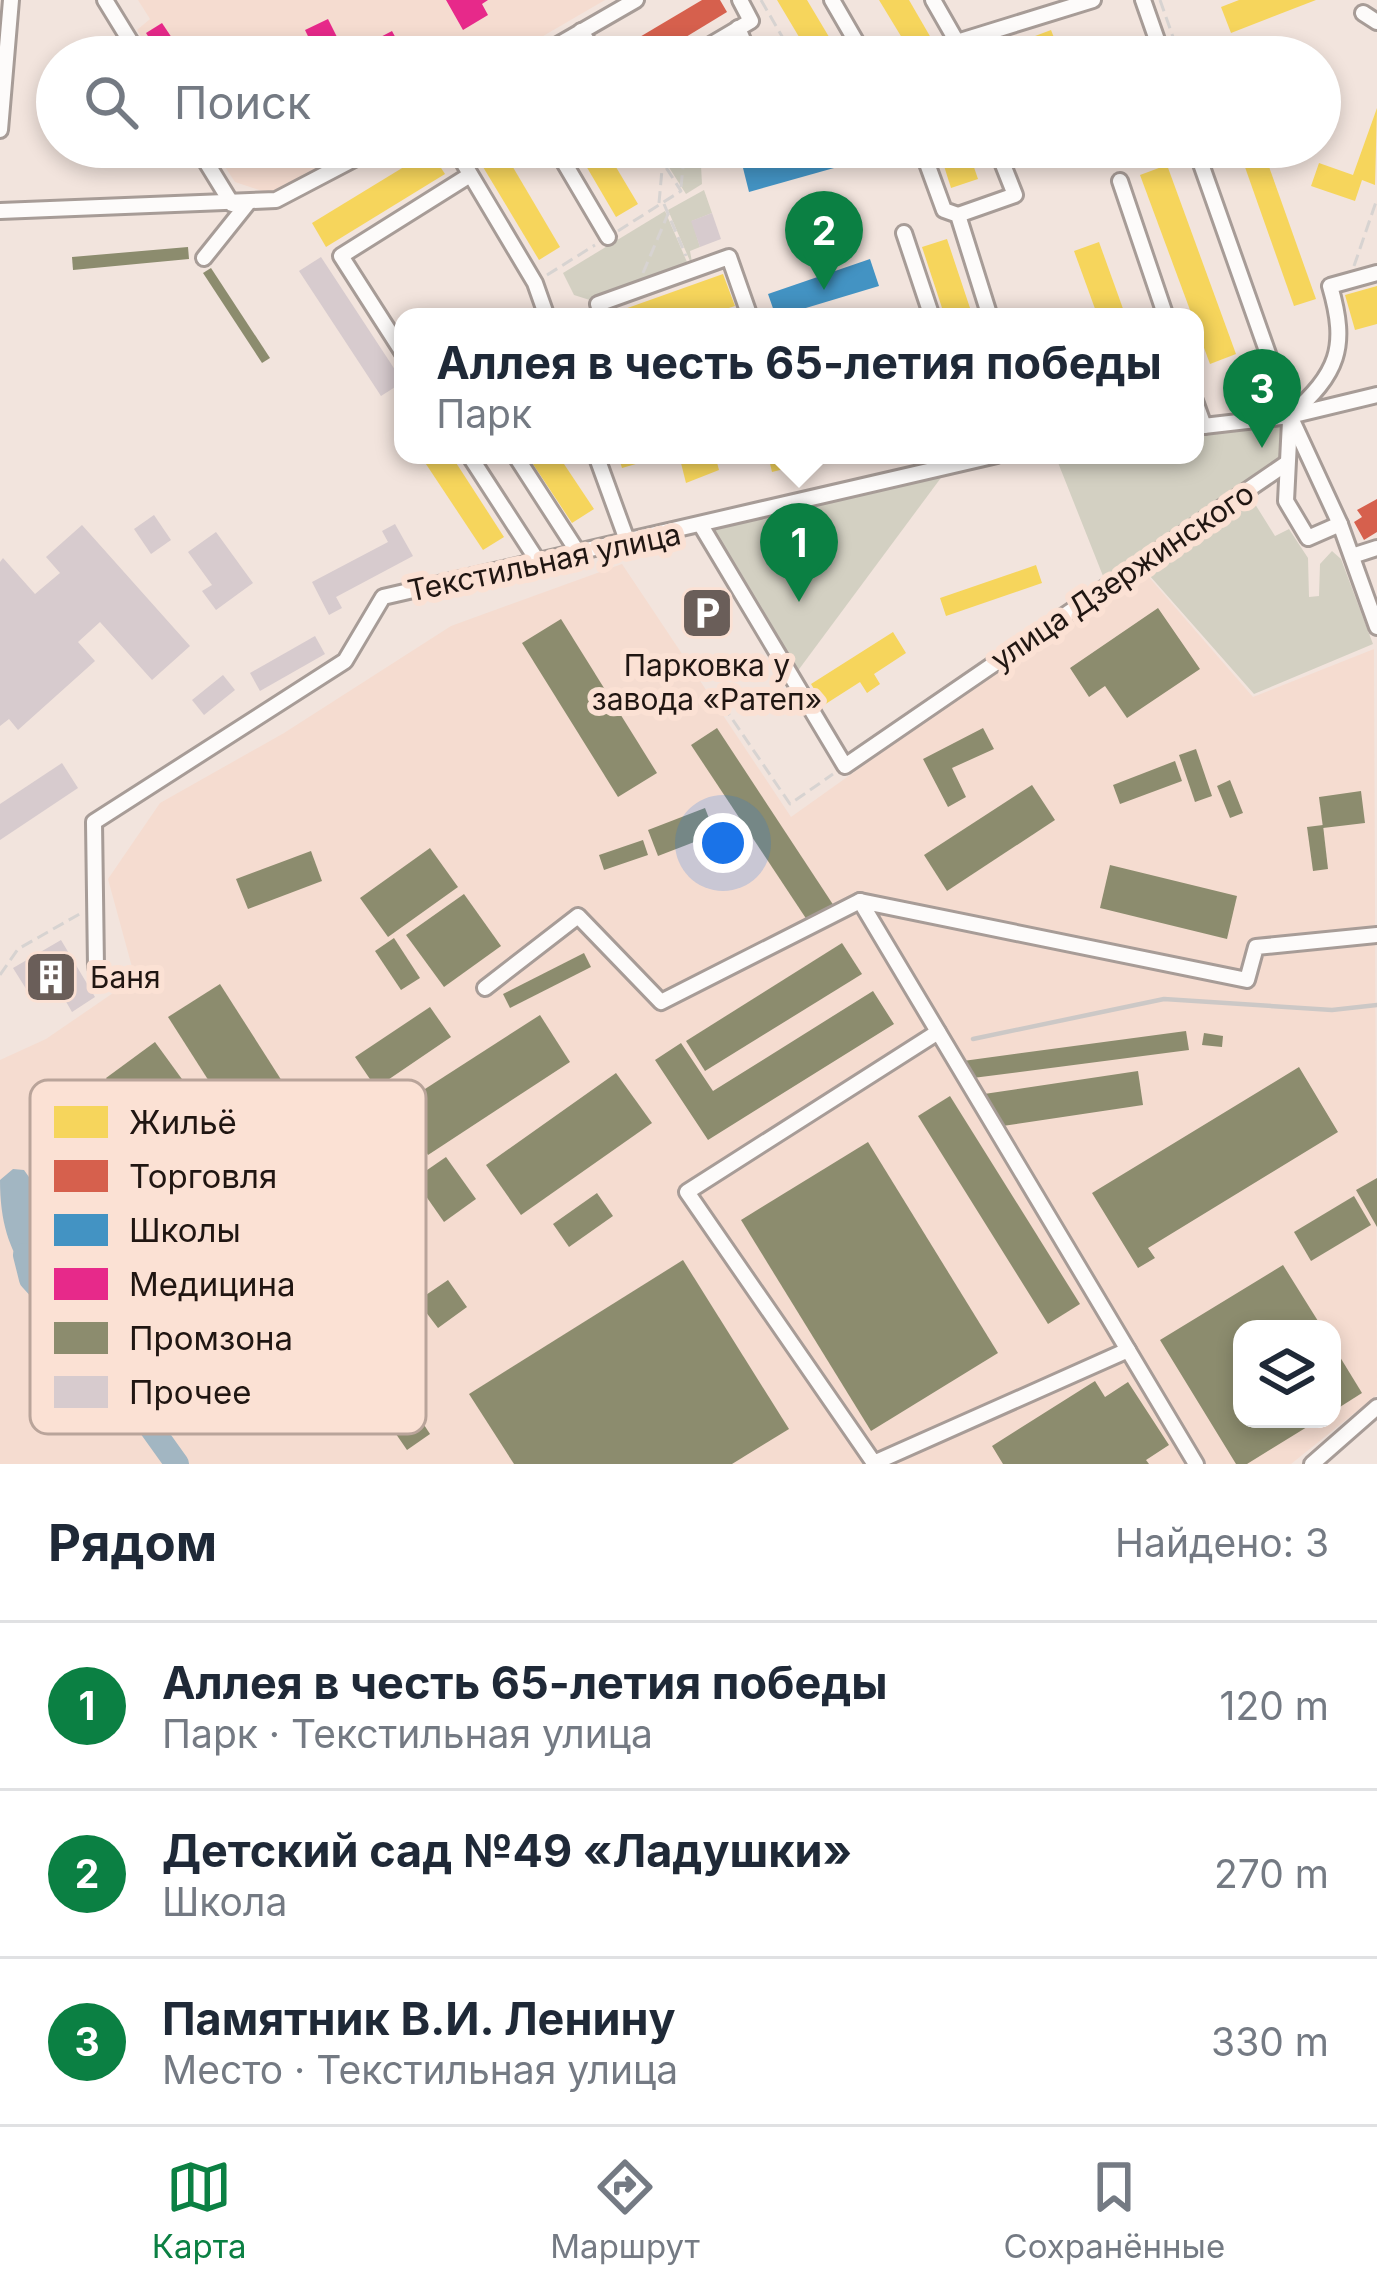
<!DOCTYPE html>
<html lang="ru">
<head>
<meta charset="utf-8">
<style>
	:root { --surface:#fff; --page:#f2f2f3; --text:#1f2937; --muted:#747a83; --line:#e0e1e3; --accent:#0b8043 }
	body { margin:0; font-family:Inter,sans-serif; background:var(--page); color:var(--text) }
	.controls { position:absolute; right:36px; bottom:36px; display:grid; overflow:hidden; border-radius:24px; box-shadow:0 6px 18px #0003 }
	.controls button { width:108px; height:108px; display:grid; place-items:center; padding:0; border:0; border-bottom:3px solid var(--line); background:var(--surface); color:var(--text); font:60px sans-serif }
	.you { position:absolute; left:723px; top:843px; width:42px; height:42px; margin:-30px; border:9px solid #fff; border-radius:50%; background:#1a73e8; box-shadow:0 0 0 18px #1a73e833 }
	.badge { display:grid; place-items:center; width:78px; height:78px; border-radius:50%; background:var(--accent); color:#fff; font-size:39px; font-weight:700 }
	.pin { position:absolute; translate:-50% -99px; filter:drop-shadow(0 3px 6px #0008) }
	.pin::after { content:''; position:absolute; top:63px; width:42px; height:36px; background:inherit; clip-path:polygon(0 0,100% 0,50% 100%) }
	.popup { position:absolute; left:394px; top:308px; width:810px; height:156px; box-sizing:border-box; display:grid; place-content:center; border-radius:24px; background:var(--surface); filter:drop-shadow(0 3px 9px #0005); font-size:39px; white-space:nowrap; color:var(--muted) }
	.popup b { font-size:45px; color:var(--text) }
	.popup::after { content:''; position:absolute; left:50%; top:100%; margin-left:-24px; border:24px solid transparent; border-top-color:var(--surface) }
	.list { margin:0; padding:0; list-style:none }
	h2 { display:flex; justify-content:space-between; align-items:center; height:156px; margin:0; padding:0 48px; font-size:51px }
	h2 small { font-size:39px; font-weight:400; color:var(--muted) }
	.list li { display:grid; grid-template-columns:78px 1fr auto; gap:36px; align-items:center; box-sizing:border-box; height:168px; padding:0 48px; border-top:3px solid var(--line) }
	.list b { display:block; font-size:45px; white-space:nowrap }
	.list p { margin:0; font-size:39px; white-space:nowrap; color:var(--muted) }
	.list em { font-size:39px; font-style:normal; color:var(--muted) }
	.icon { flex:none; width:66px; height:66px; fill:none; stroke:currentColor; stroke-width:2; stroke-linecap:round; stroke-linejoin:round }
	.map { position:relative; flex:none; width:1377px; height:1464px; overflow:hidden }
	.search { position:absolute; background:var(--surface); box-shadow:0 6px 18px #0003; left:36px; right:36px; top:36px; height:132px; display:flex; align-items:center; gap:30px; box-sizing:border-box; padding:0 42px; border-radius:66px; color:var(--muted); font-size:45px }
	.sheet { height:660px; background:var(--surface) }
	nav { display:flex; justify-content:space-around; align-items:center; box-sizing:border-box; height:168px; border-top:3px solid var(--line); background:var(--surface); font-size:33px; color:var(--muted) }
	nav a { display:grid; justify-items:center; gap:6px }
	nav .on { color:var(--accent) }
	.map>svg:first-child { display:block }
	.built { fill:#f5dcd0; fill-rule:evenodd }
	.green { fill:#d3d0c2 }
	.water { fill:#a2b6c2 }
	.homes { fill:#f6d55c }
	.shops { fill:#d6604d }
	.schools { fill:#4393c3 }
	.health { fill:#e7298a }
	.industry { fill:#8c8c6e }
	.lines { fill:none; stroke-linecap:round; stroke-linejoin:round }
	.river { stroke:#a2b6c2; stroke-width:24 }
	.building { fill:#d7cbce }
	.minor-casing { stroke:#a79c97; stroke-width:20 }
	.path { stroke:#d7d3d1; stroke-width:3; stroke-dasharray:12 6; stroke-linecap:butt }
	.minor { stroke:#fdfbfa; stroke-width:14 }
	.rail { stroke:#ccc8c6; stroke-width:4.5 }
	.labels { text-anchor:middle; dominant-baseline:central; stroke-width:12; stroke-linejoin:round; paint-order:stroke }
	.street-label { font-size:30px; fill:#201612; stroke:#fbe1d4 }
	.poi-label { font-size:30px; fill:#201612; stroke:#fbe1d4 }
	.key { fill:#fbe1d4; stroke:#b9a49a; stroke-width:3 }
	.key-label { font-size:33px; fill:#201612 }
</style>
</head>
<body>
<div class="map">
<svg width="1377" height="1464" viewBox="0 0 1377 1464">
	<rect width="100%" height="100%" fill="#f2e4dd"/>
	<!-- built -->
	<g class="built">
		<polygon points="138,0 605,0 507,57 154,57 137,30 150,19"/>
		<polygon points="212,147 352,147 271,194 235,182"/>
		<path d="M622,564L791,817L1141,568L1253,697L1374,649L1377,1395L1291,1464H0V1060L46,1039L135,978L108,879L160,803L284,733L451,626ZM1242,1329H1332V1419H1242Z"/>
	</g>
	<!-- green -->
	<g class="green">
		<polygon points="656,147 700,147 702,184 686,194"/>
		<polygon points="704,190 712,213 692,221 700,247 690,251 693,268 668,210"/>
		<polygon points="665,211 690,269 596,302 574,295 563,273"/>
		<polygon points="1295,418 1284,460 1105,581 1055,455 1195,455 1195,429"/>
		<polygon points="946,471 794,676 708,529"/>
		<polygon points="1250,496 1275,536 1289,529 1308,558 1309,597 1319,596 1320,564 1332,551 1341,559 1373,644 1254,694 1142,567"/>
	</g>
	<!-- water -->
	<path class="water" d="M13,1169L24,1170L80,1249L77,1264L57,1277L97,1328L85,1339C34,1282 0,1261 0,1180Z"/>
	<!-- homes -->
	<g class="homes">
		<polygon points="777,0 807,0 841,57 811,57"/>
		<polygon points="879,0 909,0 931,38 910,51"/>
		<polygon points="1239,0 1316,0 1231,33 1221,7"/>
		<polygon points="1051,30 1060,53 980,57"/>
		<polygon points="1113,38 1120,57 1090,57 1087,47"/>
		<polygon points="1377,108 1375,185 1362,180 1355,201 1311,186 1319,163 1353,175"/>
		<polygon points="471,147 501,147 560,247 539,260"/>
		<polygon points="575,147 604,147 638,204 616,217"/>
		<polygon points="938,147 967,147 978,179 951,188"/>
		<polygon points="1262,147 1316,299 1294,306 1240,153"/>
		<polygon points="430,151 445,174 326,247 312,223"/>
		<polygon points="1167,165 1236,354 1210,364 1140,175"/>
		<polygon points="947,239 973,317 945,317 922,247"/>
		<polygon points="1099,242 1126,317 1098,317 1074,251"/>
		<polygon points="723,274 735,306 701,317 621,317 619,311"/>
		<polygon points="1377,286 1377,324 1355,330 1345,295"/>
		<polygon points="420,455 451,455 504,537 483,550"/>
		<polygon points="527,455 558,455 594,509 572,523"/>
		<polygon points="618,455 651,455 653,459 622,468"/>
		<polygon points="715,455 719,470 686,483 681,463"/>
		<polygon points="768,455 798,455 800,465 772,472"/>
		<polygon points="1036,565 1042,583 946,616 940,598"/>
		<polygon points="893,632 906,653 874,674 880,684 867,693 860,682 824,705 811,684"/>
	</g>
	<!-- shops -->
	<g class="shops">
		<polygon points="702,0 720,0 727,12 653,57 606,57"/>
		<polygon points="1377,499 1377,532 1364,540 1354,522 1362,517 1357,510"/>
	</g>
	<!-- schools -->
	<g class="schools">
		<polygon points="817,147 828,147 834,168 749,192 743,168"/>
		<polygon points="870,259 879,286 776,317 768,294"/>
	</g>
	<!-- health -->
	<g class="health">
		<polygon points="446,0 488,0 482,4 488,15 463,30"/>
		<polygon points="328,19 346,55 392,31 406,57 318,57 305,30"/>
		<polygon points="162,23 180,50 169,57 161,57 146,33"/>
	</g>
	<!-- industry -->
	<g class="industry">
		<polygon points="188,247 189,259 73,270 72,257"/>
		<polygon points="211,268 270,358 262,363 203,273"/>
		<polygon points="1158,608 1200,669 1127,718 1105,686 1089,697 1070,668"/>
		<polygon points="561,619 657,773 618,797 522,643"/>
		<polygon points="717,728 834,906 809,923 691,745"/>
		<polygon points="983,728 994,749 952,768 966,797 948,807 923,759"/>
		<polygon points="1196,749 1212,796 1195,802 1179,755"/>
		<polygon points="1175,761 1182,781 1120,804 1113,785"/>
		<polygon points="1230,780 1243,813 1230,818 1217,786"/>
		<polygon points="1032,785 1055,820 947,891 924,855"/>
		<polygon points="1361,791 1365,823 1323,828 1319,797"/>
		<polygon points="705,808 715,834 658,856 648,830"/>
		<polygon points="1323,825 1328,869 1313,871 1307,827"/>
		<polygon points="643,840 648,855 604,870 599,855"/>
		<polygon points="430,848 458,887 388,937 360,898"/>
		<polygon points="311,851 322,881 248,909 236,879"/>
		<polygon points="1110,865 1237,896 1227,939 1100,908"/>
		<polygon points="464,894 501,946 444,987 406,935"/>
		<polygon points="394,938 420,978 401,990 375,951"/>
		<polygon points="842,943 862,974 705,1071 686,1041"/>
		<polygon points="584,953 591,967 510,1008 503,994"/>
		<polygon points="220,984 296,1103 244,1136 168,1017"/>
		<polygon points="873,991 894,1024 708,1140 655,1060 681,1043 713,1091"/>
		<polygon points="430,1007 451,1037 376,1088 355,1057"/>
		<polygon points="540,1015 570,1062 428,1155 397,1107"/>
		<polygon points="1186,1031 1189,1050 965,1079 963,1061"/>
		<polygon points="1204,1033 1223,1036 1222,1047 1202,1045"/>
		<polygon points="155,1042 203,1108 153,1144 106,1078"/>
		<polygon points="1299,1067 1338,1132 1148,1248 1155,1258 1138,1268 1092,1193"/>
		<polygon points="1138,1071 1143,1105 989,1128 984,1094"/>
		<polygon points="616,1073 652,1123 521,1215 486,1165"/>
		<polygon points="371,1088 401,1130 363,1158 333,1116"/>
		<polygon points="950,1096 1080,1304 1048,1324 918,1116"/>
		<polygon points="305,1108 363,1185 309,1225 252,1149"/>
		<polygon points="101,1128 130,1168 110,1183 80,1143"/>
		<polygon points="230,1130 245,1150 207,1180 192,1160"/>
		<polygon points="411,1142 422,1157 382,1184 372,1169"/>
		<polygon points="868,1142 998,1353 871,1431 741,1220"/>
		<polygon points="446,1157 476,1199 444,1222 414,1179"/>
		<polygon points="1377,1178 1377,1227 1356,1190"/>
		<polygon points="264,1182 277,1201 256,1216 242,1197"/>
		<polygon points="597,1193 613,1216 569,1247 553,1224"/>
		<polygon points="1354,1196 1371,1225 1311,1261 1294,1232"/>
		<polygon points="359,1204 420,1299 448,1280 467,1307 438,1328 419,1303 379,1328 317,1231"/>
		<polygon points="123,1206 145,1235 119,1255 96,1227"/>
		<polygon points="289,1213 305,1236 275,1257 258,1234"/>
		<polygon points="242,1225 266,1255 243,1273 219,1242"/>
		<polygon points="683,1260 789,1429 732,1464 514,1464 469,1394"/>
		<polygon points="1283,1265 1323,1329 1242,1329 1242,1419 1320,1419 1247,1464 1236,1464 1160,1340"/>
		<polygon points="1332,1344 1362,1393 1332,1412"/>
		<polygon points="1095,1381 1105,1397 1128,1382 1169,1445 1146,1460 1149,1464 1003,1464 992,1446"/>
		<polygon points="409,1402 430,1434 407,1450 385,1418"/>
	</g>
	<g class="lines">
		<!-- river -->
		<polyline class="river" points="25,1255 31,1279 94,1348 177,1464"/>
	</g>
	<!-- building -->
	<g class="building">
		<polygon points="712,213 721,239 700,247 691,221"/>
		<polygon points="321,257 403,382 381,396 299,271"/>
		<polygon points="154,515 171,540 151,554 134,529"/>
		<polygon points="395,524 413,556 336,597 342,608 329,615 312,582 388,542 382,531"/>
		<polygon points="82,525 190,646 152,680 100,622 78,642 95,661 18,730 9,719 0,726 0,562 3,558 35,594 60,573 46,557"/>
		<polygon points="216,532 253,583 216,610 202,591 212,585 188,552"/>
		<polygon points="315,636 325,654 260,691 250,673"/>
		<polygon points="223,675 235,690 204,715 192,700"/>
		<polygon points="62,763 78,788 0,840 0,804"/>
		<polygon points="61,940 95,997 72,1012 57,986 33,1000 13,968"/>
	</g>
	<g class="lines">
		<!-- minor casing -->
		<g class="minor-casing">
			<g id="minor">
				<polyline points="105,0 140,57"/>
				<polyline points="832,0 865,57"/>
				<polyline points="933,0 957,42"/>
				<polyline points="1143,0 1163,57"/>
				<polyline points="1363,13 1377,22"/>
				<polyline points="738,28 750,57"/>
				<polyline points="581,31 597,57"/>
				<polyline points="537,57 636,0"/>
				<polyline points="690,57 751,21 740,0"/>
				<polyline points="930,57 957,42 1093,0"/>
				<polyline points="0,130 11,0"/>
				<polyline points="197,147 232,204"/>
				<polyline points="454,147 535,283 547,317"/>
				<polyline points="555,147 608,237"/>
				<polyline points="777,147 780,157"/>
				<polyline points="921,147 944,210 958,215 990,317"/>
				<polyline points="1110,147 1114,155 1138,147"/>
				<polyline points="1195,147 1290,416 1340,524 1377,627"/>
				<polyline points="1120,181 1166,317"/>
				<polyline points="0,211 276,200 377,147"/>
				<polyline points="958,215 1015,195 996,147"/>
				<polyline points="904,233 932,317"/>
				<polyline points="204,258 248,203"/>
				<polyline points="602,317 598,304 729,257 749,314 741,317"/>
				<polyline points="403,353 341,256 470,175"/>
				<polyline points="1195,401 1204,426"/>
				<path d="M1290,416C1338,373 1348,348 1330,286L1377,273"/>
				<polyline points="1290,421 1286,501 1308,538 1340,524"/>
				<polyline points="1195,427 1290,416 1377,395"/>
				<polyline points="469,455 539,563"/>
				<polyline points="515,455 579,554"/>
				<polyline points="596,455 628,543"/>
				<polyline points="702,527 845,766 1287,463"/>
				<polyline points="1352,556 1377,548"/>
				<polyline points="96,967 94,822 345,661 383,597 997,455"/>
				<polyline points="485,988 578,916 661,1002 860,901"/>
				<polyline points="938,1032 687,1192 874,1463 1128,1350"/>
				<polyline points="1196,1464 860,901 1247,980 1256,947 1377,935"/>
				<polyline points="1312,1464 1377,1407"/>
			</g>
		</g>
		<!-- path -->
		<g class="path">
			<polyline points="761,0 794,57"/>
			<polyline points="1160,0 1180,57"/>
			<polyline points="681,187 685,147"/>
			<polyline points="659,203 664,147"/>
			<polyline points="664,204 686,256"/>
			<polyline points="618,231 681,191 653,147"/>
			<polyline points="1354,266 1377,199"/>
			<polyline points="643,273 668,214"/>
			<polyline points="547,275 595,245"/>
			<polyline points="731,688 724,707 790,804 833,774"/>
			<polyline points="0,975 18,949 83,912"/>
		</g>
		<!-- minor -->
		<use href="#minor" class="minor"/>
		<!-- rail -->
		<polyline class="rail" points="973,1039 1164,999 1332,1010 1377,1005"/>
	</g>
	<!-- icons -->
	<defs>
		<g id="parking-square" transform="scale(2.7)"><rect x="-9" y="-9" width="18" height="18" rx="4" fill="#6a5e59" stroke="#fbe1d4"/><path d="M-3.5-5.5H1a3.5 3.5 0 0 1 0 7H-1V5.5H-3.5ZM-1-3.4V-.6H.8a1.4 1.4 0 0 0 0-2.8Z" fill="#fff"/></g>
		<g id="building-square" transform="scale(2.7)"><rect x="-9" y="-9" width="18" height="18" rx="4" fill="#6a5e59" stroke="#fbe1d4"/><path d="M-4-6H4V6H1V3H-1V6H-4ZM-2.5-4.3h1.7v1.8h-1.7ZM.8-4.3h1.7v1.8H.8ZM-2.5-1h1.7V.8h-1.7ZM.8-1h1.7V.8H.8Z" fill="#fff"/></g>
	</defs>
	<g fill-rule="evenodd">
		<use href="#parking-square" x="707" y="613"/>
		<use href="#building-square" x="51" y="977"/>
	</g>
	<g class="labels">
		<!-- street labels -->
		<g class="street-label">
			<text transform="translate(544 562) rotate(-12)">Текстильная улица</text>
			<text transform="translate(1122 576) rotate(-34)">улица Дзержинского</text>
		</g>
		<!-- poi labels -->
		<g class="poi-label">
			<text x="707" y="665">Парковка у<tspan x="707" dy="34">завода «Ратеп»</tspan></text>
			<text x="90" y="977" text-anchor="start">Баня</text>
		</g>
	</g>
	<!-- legend -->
	<rect x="30" y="1080" width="396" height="354" rx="18" class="key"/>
	<rect x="54" y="1106" width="54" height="32" fill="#f6d55c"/>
	<rect x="54" y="1160" width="54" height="32" fill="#d6604d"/>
	<rect x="54" y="1214" width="54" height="32" fill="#4393c3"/>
	<rect x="54" y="1268" width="54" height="32" fill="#e7298a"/>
	<rect x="54" y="1322" width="54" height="32" fill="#8c8c6e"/>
	<rect x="54" y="1376" width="54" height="32" fill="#d7cbce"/>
	<g class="key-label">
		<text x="129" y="1134">Жильё</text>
		<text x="129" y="1188">Торговля</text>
		<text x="129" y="1242">Школы</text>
		<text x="129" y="1296">Медицина</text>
		<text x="129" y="1350">Промзона</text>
		<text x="129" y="1404">Прочее</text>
	</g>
</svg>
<div class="controls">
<button><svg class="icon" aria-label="layers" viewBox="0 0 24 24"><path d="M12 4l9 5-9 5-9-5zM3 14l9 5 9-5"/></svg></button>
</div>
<div class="you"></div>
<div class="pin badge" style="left:799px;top:602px">1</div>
<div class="popup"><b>Аллея в честь 65-летия победы</b>Парк</div>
<div class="pin badge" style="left:824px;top:290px">2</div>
<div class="pin badge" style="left:1262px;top:448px">3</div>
<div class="search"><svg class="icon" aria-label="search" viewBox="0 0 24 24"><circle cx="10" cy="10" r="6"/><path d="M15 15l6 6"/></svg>Поиск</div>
</div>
<section class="sheet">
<h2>Рядом<small>Найдено: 3</small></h2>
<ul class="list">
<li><span class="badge">1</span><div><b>Аллея в честь 65-летия победы</b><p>Парк · Текстильная улица</p></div><em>120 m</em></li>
<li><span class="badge">2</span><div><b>Детский сад №49 «Ладушки»</b><p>Школа</p></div><em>270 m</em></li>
<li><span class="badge">3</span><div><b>Памятник В.И. Ленину</b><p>Место · Текстильная улица</p></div><em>330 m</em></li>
</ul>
</section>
<nav>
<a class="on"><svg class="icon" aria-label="map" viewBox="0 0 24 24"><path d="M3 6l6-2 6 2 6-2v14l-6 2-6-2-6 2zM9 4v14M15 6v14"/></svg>Карта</a>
<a><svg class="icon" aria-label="directions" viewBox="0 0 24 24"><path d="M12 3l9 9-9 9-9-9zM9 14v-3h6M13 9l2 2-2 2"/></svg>Маршрут</a>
<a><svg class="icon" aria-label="saved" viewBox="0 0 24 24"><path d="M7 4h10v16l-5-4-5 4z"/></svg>Сохранённые</a>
</nav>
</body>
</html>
